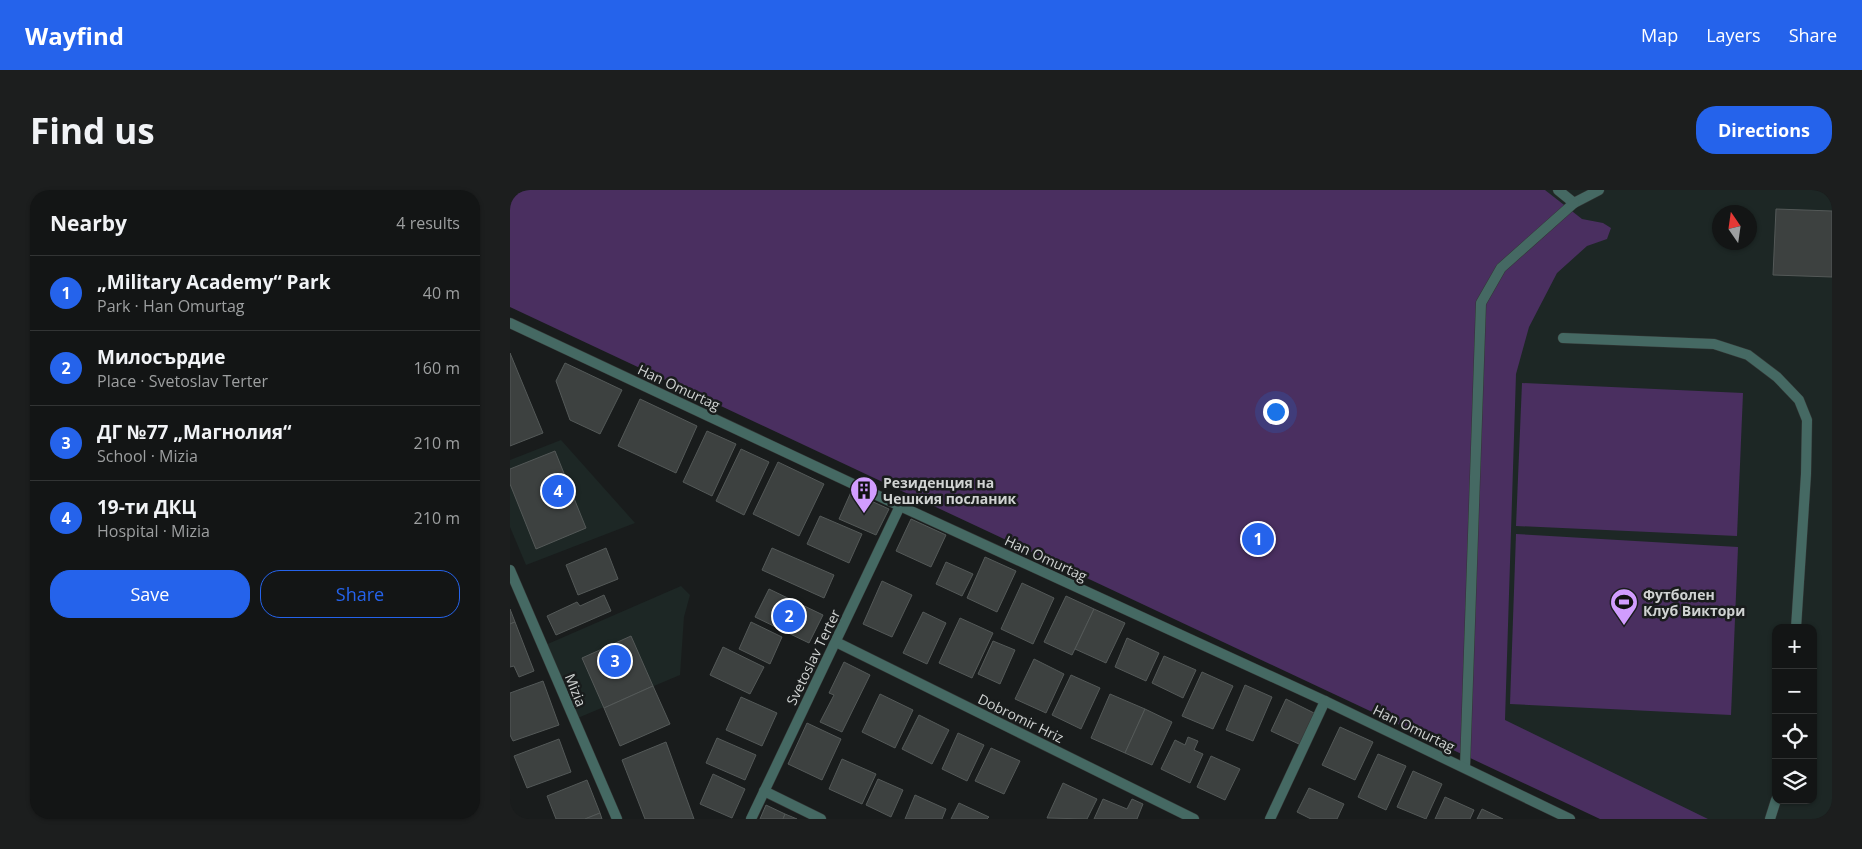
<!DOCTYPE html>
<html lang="en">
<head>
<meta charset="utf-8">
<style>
	:root { --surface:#131515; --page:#1c1e1e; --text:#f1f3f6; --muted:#9d9fa0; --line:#323434; --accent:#2563eb }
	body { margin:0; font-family:"Open Sans",sans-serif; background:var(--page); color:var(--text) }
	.controls { position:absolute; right:15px; bottom:15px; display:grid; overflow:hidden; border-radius:10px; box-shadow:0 1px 4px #0004 }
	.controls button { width:45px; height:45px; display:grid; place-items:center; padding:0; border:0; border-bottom:1px solid var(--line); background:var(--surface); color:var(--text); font:25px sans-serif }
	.compass { position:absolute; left:1202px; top:15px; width:45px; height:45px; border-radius:50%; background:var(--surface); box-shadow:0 1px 4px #0004; rotate:347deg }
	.you { position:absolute; left:765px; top:221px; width:18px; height:18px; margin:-12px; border:4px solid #fff; border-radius:50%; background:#1a73e8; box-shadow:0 0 0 8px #1a73e833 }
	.badge { display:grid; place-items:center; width:32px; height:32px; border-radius:50%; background:var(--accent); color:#fff; font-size:16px; font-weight:700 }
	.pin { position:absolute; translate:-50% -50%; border:2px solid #fff; box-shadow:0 1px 5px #0006 }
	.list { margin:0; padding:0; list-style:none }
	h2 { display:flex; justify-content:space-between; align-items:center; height:65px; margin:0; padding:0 20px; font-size:21px }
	h2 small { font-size:16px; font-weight:400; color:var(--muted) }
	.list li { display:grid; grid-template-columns:32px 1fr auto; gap:15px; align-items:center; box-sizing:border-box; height:75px; padding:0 20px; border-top:1px solid var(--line) }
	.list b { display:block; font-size:19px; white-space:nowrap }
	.list p { margin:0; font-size:16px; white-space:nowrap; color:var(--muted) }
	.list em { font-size:16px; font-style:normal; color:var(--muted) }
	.actions { display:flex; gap:10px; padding:15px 20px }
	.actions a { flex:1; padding:11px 0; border:1px solid var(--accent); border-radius:20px; text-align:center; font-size:18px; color:var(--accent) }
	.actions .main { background:var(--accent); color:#fff }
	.icon { flex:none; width:28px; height:28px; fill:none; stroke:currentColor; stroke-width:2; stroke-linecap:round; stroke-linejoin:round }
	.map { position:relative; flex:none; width:1322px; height:629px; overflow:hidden; border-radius:20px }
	header { display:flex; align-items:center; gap:30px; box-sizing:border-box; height:70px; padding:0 25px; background:var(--accent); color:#fff }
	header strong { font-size:24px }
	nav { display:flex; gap:28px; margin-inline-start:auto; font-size:18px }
	.intro { display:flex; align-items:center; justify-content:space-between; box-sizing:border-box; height:120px; padding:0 30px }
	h1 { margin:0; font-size:35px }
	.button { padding:12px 22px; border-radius:20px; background:var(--accent); color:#fff; font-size:18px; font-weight:700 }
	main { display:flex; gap:30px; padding:0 30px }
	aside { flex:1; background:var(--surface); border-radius:20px; box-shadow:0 1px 4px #0004 }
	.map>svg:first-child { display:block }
	.built { fill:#1d2725; fill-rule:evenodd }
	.green { fill:#4a2f60 }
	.building { fill:#3d4140; stroke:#545958 }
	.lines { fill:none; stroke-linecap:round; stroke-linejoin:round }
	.lane-casing { stroke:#333635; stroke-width:11 }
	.street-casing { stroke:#333635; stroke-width:11 }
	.lane { stroke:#456963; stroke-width:10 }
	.street { stroke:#456963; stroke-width:10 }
	.labels { text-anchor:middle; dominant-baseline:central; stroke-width:5; stroke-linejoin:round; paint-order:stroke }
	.street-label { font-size:14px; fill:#d0d3d2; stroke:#191c1c }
	.poi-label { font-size:14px; font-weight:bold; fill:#d0d3d2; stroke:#191c1c; text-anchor:start }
</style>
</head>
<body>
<header>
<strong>Wayfind</strong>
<nav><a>Map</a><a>Layers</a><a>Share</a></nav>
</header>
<div class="intro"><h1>Find us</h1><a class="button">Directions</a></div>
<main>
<aside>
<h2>Nearby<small>4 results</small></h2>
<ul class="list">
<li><span class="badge">1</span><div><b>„Military Academy“ Park</b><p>Park · Han Omurtag</p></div><em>40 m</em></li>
<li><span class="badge">2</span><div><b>Милосърдие</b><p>Place · Svetoslav Terter</p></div><em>160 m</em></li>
<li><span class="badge">3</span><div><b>ДГ №77 „Магнолия“</b><p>School · Mizia</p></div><em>210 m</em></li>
<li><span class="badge">4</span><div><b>19-ти ДКЦ</b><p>Hospital · Mizia</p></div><em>210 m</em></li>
</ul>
<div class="actions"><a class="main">Save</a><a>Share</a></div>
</aside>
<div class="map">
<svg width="1322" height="629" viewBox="0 0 1322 629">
	<rect width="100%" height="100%" fill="#191c1c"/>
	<!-- built -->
	<g class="built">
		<path d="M0,0H1322V629H1090ZM1210,22H1240V52H1210ZM1266,438H1303V610H1266Z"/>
		<polygon points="51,250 125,333 16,375 0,337 0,270"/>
		<polygon points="171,396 180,405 174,427 170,485 63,530 33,456"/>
	</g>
	<!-- green -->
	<g class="green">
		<polygon points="0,0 1035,0 1072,29 1093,33 1101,38 1097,49 1077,56 1047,83 1019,137 1006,184 995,530 1198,629 1090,629 0,117"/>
		<polygon points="1012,193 1233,203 1227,346 1006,336"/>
		<polygon points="1006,344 1228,357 1221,525 1000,514"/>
	</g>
	<!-- building -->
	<g class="building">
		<polygon points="1266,19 1322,21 1322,87 1263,85"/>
		<polygon points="0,163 33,243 0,256"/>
		<polygon points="55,173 112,200 90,244 60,230 46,191"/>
		<polygon points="130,209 187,236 166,283 108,256"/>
		<polygon points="197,241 226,254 202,306 173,292"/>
		<polygon points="231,259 259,272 234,325 206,311"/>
		<polygon points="45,261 76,338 26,359 0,294 0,279"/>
		<polygon points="268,272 314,294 289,346 243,324"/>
		<polygon points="341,302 379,319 366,345 329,329"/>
		<polygon points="310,326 352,344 339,373 297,354"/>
		<polygon points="401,329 436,345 421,377 386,361"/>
		<polygon points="96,358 108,389 68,405 56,375"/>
		<polygon points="262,358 324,385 314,408 252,380"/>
		<polygon points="475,367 506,381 487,422 457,408"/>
		<polygon points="436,372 463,384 452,406 426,394"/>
		<polygon points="372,391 402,405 382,447 353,434"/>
		<polygon points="512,393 544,408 523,454 491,439"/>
		<polygon points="259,399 313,425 299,453 245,427"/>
		<polygon points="94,405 101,421 46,445 37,426 67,412 70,416"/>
		<polygon points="556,406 584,419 562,465 534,452"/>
		<polygon points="0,419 5,432 0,434"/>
		<polygon points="584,419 615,433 596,473 565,459"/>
		<polygon points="413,422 436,433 417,474 393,463"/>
		<polygon points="450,428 483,443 462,488 429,473"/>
		<polygon points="5,432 24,481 9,487 4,476 0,477 0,434"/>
		<polygon points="241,432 272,447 260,474 229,459"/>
		<polygon points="121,446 143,496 94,518 72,468"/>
		<polygon points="617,448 649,463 636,491 605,477"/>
		<polygon points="483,451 505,460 490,494 468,484"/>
		<polygon points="213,457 254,477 240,504 200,485"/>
		<polygon points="654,466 686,480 673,508 642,493"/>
		<polygon points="524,469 554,484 536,523 505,509"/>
		<polygon points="334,472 360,485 332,542 310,532 324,505 319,503"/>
		<polygon points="692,482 723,496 703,539 672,526"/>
		<polygon points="561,485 590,498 571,539 542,525"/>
		<polygon points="33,491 49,535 3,551 0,545 0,503"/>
		<polygon points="735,495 762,507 743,551 716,540"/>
		<polygon points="143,496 160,534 110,556 94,518"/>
		<polygon points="370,504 403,520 385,558 352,542"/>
		<polygon points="600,504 635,519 615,563 581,548"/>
		<polygon points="231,507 267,523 252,556 216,540"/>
		<polygon points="776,509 806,524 791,555 761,541"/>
		<polygon points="635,519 662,532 642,575 615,563"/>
		<polygon points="409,525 439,540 422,574 392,559"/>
		<polygon points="297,533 331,549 312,590 278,574"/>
		<polygon points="830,537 863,552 845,590 812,575"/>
		<polygon points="448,543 474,555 457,591 432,579"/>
		<polygon points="678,547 688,551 684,560 693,564 680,593 651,579 665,550 675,555"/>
		<polygon points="207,548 246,565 235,590 196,573"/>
		<polygon points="49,549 61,582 17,598 4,566"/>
		<polygon points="156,552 184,629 135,629 112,570"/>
		<polygon points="481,558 510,571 494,604 465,591"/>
		<polygon points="868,564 896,576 876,620 848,607"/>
		<polygon points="701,566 730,579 715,610 687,597"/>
		<polygon points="332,569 366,584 352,614 319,599"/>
		<polygon points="903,581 932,594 916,629 887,617"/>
		<polygon points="203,584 235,599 222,628 190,614"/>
		<polygon points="368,589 393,600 381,627 356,615"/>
		<polygon points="77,590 90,623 75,629 46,629 37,606"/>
		<polygon points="553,593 587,609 577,629 537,628"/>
		<polygon points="799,598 834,614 827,629 801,629 787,622"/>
		<polygon points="405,605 436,619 432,629 395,629"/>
		<polygon points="935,607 964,620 960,629 925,629"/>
		<polygon points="593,609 617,619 622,609 633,614 627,629 584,629"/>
		<polygon points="449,613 479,627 477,629 441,629"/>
		<polygon points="256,615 275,624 273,629 250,629"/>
		<polygon points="972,619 993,629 967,629"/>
		<polygon points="90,623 92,629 75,629"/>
		<polygon points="275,624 287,629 273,629"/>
	</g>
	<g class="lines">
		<!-- lane casing -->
		<g class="lane-casing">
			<g id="lane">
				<polyline points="1048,0 1064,13 1089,0"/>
				<polyline points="1053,148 1204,154 1238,165 1267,187 1289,210 1297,230 1296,284 1286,438"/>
				<polyline points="955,577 971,113 991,78 1064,13"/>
				<polyline points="1260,629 1266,610"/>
			</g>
		</g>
		<!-- street casing -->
		<g class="street-casing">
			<g id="street">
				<polyline points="0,133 390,316 815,511 1060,629"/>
				<polyline points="0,380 107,629"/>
				<polyline points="326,452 684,629"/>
				<polyline points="254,601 311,629"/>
				<polyline points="241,629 390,316"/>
				<polyline points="760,629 815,511"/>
			</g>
		</g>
		<!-- lane -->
		<use href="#lane" class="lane"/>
		<!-- street -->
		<use href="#street" class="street"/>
	</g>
	<!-- icons -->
	<defs>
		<g id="building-pin" transform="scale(1.4375)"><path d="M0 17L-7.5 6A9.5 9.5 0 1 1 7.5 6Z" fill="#d19dfe" stroke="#191c1c"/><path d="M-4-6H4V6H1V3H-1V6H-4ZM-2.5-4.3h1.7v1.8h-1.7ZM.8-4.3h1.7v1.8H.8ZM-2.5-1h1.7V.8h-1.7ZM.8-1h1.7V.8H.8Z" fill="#111"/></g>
		<g id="stadium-pin" transform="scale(1.4375)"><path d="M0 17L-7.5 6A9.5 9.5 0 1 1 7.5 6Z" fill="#d19dfe" stroke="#191c1c"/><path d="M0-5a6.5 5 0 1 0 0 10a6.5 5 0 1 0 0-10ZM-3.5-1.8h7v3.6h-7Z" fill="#111"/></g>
	</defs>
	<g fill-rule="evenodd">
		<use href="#building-pin" x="354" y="300"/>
		<use href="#stadium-pin" x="1114" y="412"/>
	</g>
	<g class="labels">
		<!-- street labels -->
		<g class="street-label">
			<text transform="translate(169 197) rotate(25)">Han Omurtag</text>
			<text transform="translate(536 368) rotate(25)">Han Omurtag</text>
			<text transform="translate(303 467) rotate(-64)">Svetoslav Terter</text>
			<text transform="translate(66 500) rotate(68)">Mizia</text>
			<text transform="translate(511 528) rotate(26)">Dobromir Hriz</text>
			<text transform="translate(904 538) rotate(26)">Han Omurtag</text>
		</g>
		<!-- poi labels -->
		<g class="poi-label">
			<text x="373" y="292">Резиденция на<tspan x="373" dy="16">Чешкия посланик</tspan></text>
			<text x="1133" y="404">Футболен<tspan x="1133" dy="16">Клуб Виктори</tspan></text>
		</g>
	</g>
</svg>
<div class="controls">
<button>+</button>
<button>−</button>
<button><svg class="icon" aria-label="locate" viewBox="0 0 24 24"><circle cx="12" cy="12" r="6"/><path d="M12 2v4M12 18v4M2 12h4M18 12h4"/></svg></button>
<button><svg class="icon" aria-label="layers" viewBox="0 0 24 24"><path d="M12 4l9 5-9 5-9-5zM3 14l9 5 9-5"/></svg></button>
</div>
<svg class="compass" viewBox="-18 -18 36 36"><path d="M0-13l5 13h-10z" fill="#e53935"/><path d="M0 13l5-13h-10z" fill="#9d9fa0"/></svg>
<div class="you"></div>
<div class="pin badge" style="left:748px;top:349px">1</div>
<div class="pin badge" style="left:279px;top:426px">2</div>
<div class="pin badge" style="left:105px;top:471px">3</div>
<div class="pin badge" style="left:48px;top:301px">4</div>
</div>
</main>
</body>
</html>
